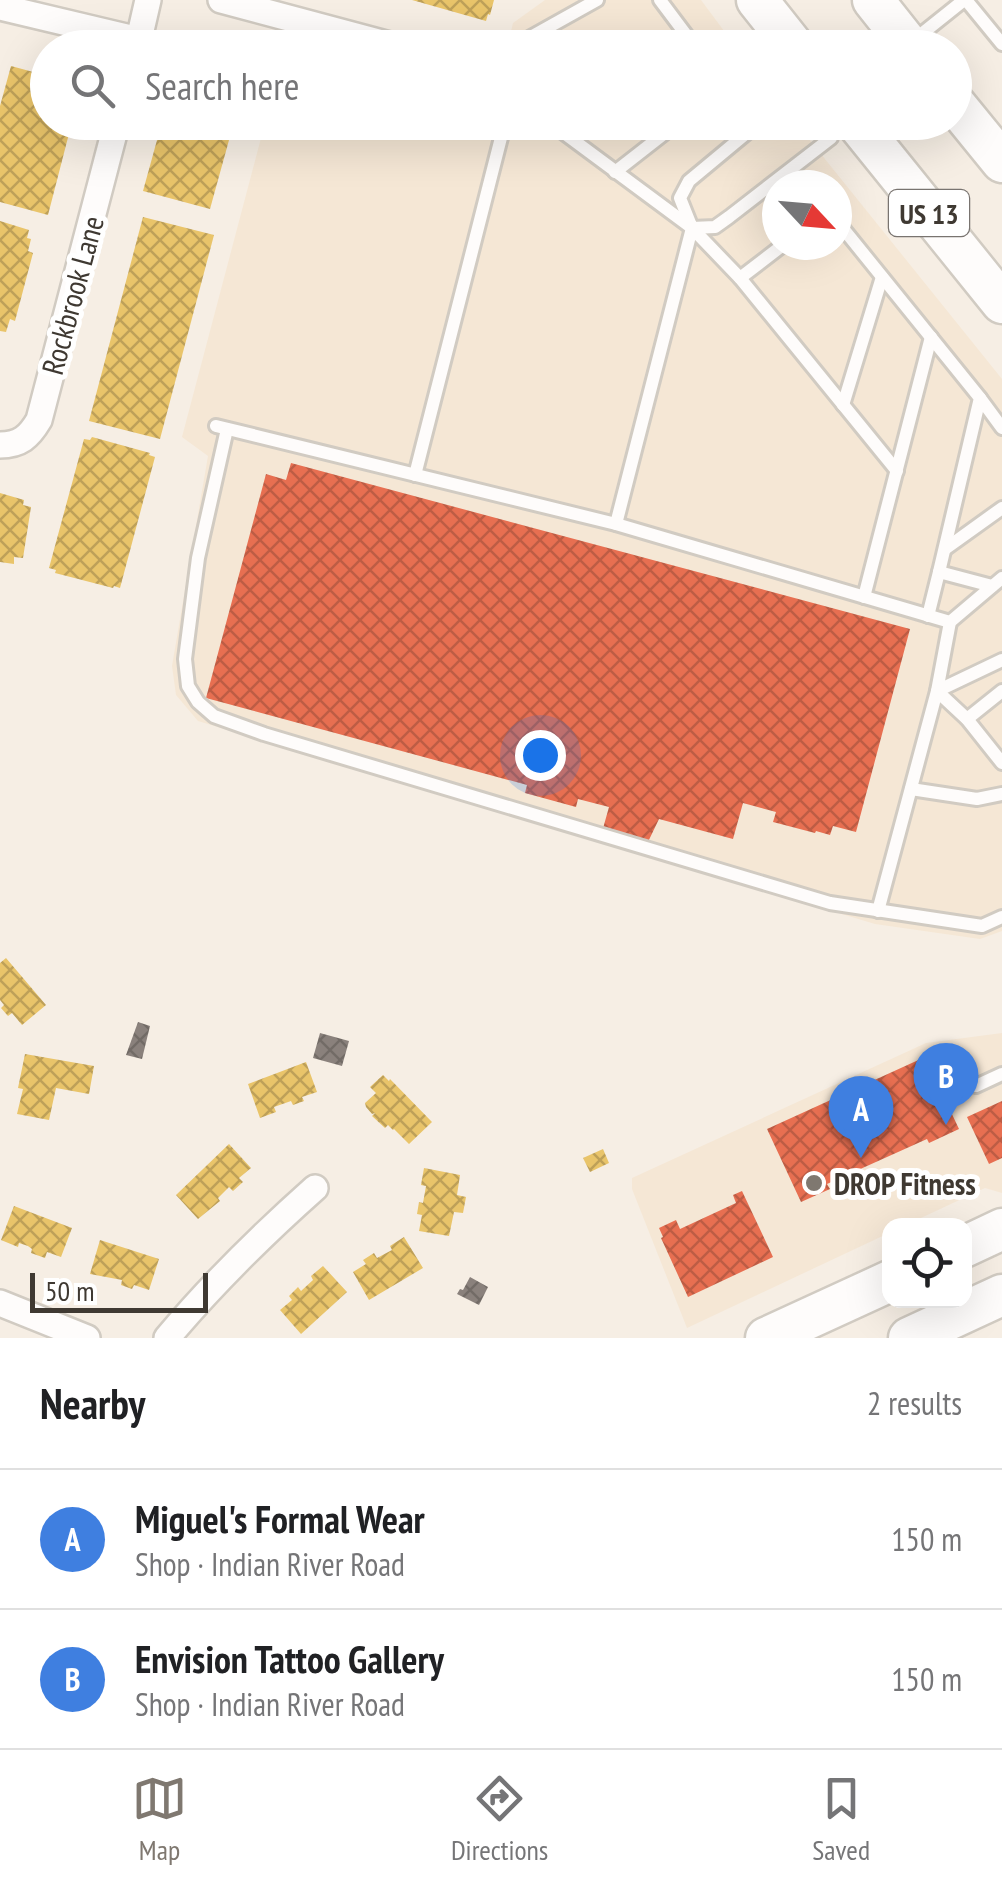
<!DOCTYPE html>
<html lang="en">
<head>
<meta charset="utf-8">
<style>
	:root { --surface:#fff; --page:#f2f2f2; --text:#202124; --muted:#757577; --line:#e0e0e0; --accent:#7f7870 }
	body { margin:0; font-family:"PT Sans Narrow",sans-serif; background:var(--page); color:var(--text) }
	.controls { position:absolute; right:30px; bottom:30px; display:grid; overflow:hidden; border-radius:20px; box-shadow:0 10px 40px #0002 }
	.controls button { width:90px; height:90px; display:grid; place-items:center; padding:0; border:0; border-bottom:2px solid var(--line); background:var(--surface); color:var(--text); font:50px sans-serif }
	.compass { position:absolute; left:762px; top:170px; width:90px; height:90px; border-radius:50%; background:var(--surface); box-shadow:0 10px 40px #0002; rotate:116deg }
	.scale { position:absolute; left:30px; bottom:25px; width:178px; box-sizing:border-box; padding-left:10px; border:5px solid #3f3932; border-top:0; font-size:28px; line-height:35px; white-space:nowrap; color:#3f3932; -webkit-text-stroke:8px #fff; paint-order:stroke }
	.you { position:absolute; left:540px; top:755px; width:35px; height:35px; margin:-25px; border:8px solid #fff; border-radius:50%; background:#1a73e8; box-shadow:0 0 0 15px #1a73e833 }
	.badge { display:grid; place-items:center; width:65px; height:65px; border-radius:50%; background:var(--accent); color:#fff; font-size:32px; font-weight:700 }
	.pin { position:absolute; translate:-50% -82px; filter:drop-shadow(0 2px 5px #0008) }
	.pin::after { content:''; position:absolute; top:52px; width:35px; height:30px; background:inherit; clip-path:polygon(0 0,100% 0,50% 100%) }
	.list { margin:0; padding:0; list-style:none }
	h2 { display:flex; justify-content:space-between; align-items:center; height:130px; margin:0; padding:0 40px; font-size:42px }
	h2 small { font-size:32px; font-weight:400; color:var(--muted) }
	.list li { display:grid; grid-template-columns:65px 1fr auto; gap:30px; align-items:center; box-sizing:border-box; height:140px; padding:0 40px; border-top:2px solid var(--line) }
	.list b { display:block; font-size:38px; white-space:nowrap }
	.list p { margin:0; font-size:32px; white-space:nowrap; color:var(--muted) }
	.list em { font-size:32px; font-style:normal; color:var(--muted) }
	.icon { flex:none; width:55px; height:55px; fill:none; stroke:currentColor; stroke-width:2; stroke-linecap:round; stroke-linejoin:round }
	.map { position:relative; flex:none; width:1002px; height:1338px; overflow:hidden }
	.search { position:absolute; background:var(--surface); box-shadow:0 10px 40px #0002; left:30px; right:30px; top:30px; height:110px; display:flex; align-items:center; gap:25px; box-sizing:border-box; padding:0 35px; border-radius:55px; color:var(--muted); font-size:38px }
	.sheet { height:410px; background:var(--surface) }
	nav { display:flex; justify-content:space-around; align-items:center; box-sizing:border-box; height:140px; border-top:2px solid var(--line); background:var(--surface); font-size:28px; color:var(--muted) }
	nav a { display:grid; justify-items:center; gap:5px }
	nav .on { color:var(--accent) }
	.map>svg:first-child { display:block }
	.built { fill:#f5e7d5; fill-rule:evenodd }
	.homes { fill:url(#homes-cross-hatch) }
	.shops { fill:url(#shops-cross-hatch) }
	.industry { fill:url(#industry-cross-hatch) }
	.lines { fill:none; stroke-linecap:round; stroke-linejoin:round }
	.service-casing { stroke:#d1cbc2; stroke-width:18 }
	.minor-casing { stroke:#d1cbc2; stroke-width:30 }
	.primary-casing { stroke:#d1cbc2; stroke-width:45 }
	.service { stroke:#fefcfb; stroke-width:12 }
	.minor { stroke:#fefcfb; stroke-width:25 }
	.primary { stroke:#fefcfb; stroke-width:40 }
	.poi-dot { fill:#7f7870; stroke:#fff; stroke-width:4 }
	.labels { text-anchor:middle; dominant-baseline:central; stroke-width:10; stroke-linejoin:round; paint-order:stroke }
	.shield { fill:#fff; stroke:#797470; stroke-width:2.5 }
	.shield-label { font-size:28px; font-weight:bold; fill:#3f3932 }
	.street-label { font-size:30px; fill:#3f3932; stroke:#fff }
	.poi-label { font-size:30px; font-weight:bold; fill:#3f3932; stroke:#fff; text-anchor:start }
</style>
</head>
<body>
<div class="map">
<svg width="1002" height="1338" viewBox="0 0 1002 1338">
	<defs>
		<pattern id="homes-cross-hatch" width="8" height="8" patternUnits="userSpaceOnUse" patternTransform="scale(2.5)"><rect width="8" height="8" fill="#e9c46a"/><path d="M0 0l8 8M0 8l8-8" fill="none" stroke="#bea058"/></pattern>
		<pattern id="shops-cross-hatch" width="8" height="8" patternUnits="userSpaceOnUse" patternTransform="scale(2.5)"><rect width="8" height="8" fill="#e76f51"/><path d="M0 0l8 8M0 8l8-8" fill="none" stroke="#bd5c44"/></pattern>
		<pattern id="industry-cross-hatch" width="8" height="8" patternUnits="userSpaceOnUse" patternTransform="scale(2.5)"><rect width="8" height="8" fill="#8a817c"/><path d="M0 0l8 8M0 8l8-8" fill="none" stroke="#726b66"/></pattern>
	</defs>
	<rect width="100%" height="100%" fill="#f6eee4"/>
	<!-- built -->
	<g class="built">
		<polygon points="545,0 701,0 736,47 507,48 513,23"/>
		<path d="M265,123H796L1002,379V931L980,939L875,924L198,721L176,695L172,666L208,456L182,437ZM777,185H837V245H777Z"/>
		<polygon points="1002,1033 1002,1193 985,1188 906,1225 890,1226 889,1233 687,1328 632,1189 632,1178 926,1043"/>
	</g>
	<!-- homes -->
	<g class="homes">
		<polygon points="412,0 494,0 490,15 488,14 486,21"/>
		<polygon points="11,66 48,76 48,122 72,122 48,215 0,202 0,106"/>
		<polygon points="162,122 234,122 210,209 143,191"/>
		<polygon points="143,217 214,235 160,439 89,421"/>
		<polygon points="0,221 29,230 27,238 31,239 28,251 33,253 15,321 10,319 6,332 0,331"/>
		<polygon points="92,437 150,453 149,455 155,457 120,588 114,586 113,588 55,573 56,570 49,568 84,439 90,440"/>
		<polygon points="0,493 24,500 23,505 31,507 23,558 14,557 14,564 0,562"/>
		<polygon points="6,958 46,1005 22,1025 12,1013 8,1016 1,1008 4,1005 0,1000 0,963"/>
		<polygon points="25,1054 94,1066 89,1094 56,1088 49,1120 17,1114 23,1089 18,1088"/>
		<polygon points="306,1062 317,1092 302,1097 304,1101 293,1105 291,1101 274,1107 276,1112 260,1118 248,1084"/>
		<polygon points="383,1075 389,1081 390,1079 432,1122 409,1144 394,1129 393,1130 388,1125 385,1128 372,1116 375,1113 372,1114 366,1107 365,1103 376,1093 370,1087"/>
		<polygon points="229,1144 251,1168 239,1178 243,1182 233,1191 229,1187 218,1198 220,1201 198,1219 176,1195"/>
		<polygon points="603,1149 609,1163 590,1172 583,1158"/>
		<polygon points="424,1168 460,1175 457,1195 466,1197 463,1213 454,1212 449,1236 419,1231 422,1215 417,1214 419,1202 423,1203 426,1186 421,1185"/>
		<polygon points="14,1206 72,1228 61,1257 47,1252 45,1258 31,1253 32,1249 28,1246 19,1243 18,1247 1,1240"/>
		<polygon points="404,1237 423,1268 369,1300 353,1272 366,1264 363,1260 374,1253 377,1258 392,1250 390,1246"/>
		<polygon points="100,1240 159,1259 149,1290 134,1285 132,1289 121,1285 122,1280 90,1274"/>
		<polygon points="323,1266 347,1292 301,1334 280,1310 292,1300 289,1296 298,1287 301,1291 313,1280 311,1276"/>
	</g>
	<!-- shops -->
	<g class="shops">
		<polygon points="291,463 910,629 856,832 833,826 830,835 816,831 815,833 773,822 776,812 743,803 733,839 659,819 647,844 602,832 609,807 578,799 576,807 525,793 527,785 206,698 266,474 286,480"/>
		<polygon points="925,1057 959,1129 929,1143 927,1139 827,1184 830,1189 801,1202 767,1129"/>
		<polygon points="1002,1101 1002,1158 989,1164 967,1117"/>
		<polygon points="742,1191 773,1257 688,1297 661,1238 663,1237 659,1228 676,1220 680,1229 736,1203 733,1195"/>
	</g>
	<!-- industry -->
	<g class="industry">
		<polygon points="138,1022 150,1026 142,1059 126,1055"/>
		<polygon points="320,1033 349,1041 342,1066 313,1058"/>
		<polygon points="470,1277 488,1287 479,1305 457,1294 460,1289 463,1290"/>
	</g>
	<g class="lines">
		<!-- service casing -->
		<g class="service-casing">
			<g id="service">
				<polyline points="660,0 696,48"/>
				<polyline points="966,0 1002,44"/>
				<polyline points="914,40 964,0"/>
				<polyline points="526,48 529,38 597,0"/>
				<polyline points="549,122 692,228 740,278 783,245"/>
				<polyline points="760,122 689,181 680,198 692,228 715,227 729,217 831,138 832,122"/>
				<polyline points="615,172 679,122"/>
				<polyline points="837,221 980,398 939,572 992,586"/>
				<polyline points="740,278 897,471"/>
				<polyline points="980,398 1002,428"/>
				<polyline points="843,405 882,277"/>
				<polyline points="216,426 616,524 950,622 1002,578"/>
				<polyline points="227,429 198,558 185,659 188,686 198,702 214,716 264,734 830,903 982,926 1002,917"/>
				<polyline points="415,475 505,122"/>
				<polyline points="616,524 692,228"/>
				<polyline points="945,549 1002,508"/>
				<polyline points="864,597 931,337"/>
				<polyline points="928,616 939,572"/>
				<polyline points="950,622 937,691 967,719 1002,763"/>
				<polyline points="967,719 1002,691"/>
				<polyline points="911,789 977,799 1002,794"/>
				<polyline points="878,911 937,691 1002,660"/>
				<polyline points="976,1086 1002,1074"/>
			</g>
		</g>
		<!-- minor casing -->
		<g class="minor-casing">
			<g id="minor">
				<polyline points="221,0 401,48"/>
				<polyline points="0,7 139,40"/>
				<polyline points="137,48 148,0"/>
				<path d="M0,445C20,445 29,437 39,420L117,122"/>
				<polyline points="0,1303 87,1338"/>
				<path d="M167,1338C214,1282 261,1236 315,1188"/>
			</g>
		</g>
		<!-- primary casing -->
		<g class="primary-casing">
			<g id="primary">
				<polyline points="757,0 795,48"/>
				<polyline points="873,0 911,48"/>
				<polyline points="954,103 1002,162"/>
				<polyline points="856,122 1002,303"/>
				<polyline points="964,1247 1002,1229"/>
				<polyline points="766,1338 890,1281"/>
				<polyline points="909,1338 1002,1295"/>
			</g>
		</g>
		<!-- service -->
		<use href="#service" class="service"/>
		<!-- minor -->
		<use href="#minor" class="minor"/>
		<!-- primary -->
		<use href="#primary" class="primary"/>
	</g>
	<!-- markers -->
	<circle class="poi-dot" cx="814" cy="1183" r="10"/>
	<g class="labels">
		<!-- shield labels -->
		<rect class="shield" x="889" y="190" width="80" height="46" rx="8"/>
		<g class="shield-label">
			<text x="929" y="213">US 13</text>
		</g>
		<!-- street labels -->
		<g class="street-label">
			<text transform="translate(72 295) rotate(-75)">Rockbrook Lane</text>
		</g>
		<!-- poi labels -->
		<g class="poi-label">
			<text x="834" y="1183">DROP Fitness</text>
		</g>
	</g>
</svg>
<div class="controls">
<button><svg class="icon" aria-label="locate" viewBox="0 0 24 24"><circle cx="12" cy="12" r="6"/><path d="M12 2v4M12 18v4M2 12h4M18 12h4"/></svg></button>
</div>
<svg class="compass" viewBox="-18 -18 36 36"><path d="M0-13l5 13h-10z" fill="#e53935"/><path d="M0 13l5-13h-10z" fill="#757577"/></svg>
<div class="scale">50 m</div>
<div class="you"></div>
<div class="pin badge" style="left:861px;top:1158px;background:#3f7fe0">A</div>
<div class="pin badge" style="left:946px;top:1125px;background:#3f7fe0">B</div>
<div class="search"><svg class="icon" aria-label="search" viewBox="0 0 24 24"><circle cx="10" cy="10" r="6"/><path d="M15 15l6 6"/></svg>Search here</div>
</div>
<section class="sheet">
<h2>Nearby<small>2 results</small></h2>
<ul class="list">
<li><span class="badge" style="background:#3f7fe0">A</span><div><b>Miguel's Formal Wear</b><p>Shop · Indian River Road</p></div><em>150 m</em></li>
<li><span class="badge" style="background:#3f7fe0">B</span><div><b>Envision Tattoo Gallery</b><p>Shop · Indian River Road</p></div><em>150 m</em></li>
</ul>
</section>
<nav>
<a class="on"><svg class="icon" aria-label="map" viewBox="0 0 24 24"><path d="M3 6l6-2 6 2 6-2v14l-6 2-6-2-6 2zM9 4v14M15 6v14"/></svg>Map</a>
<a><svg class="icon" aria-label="directions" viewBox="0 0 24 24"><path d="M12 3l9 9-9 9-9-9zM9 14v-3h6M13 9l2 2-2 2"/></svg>Directions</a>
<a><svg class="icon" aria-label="saved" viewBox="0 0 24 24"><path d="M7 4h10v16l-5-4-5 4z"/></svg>Saved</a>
</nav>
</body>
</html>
